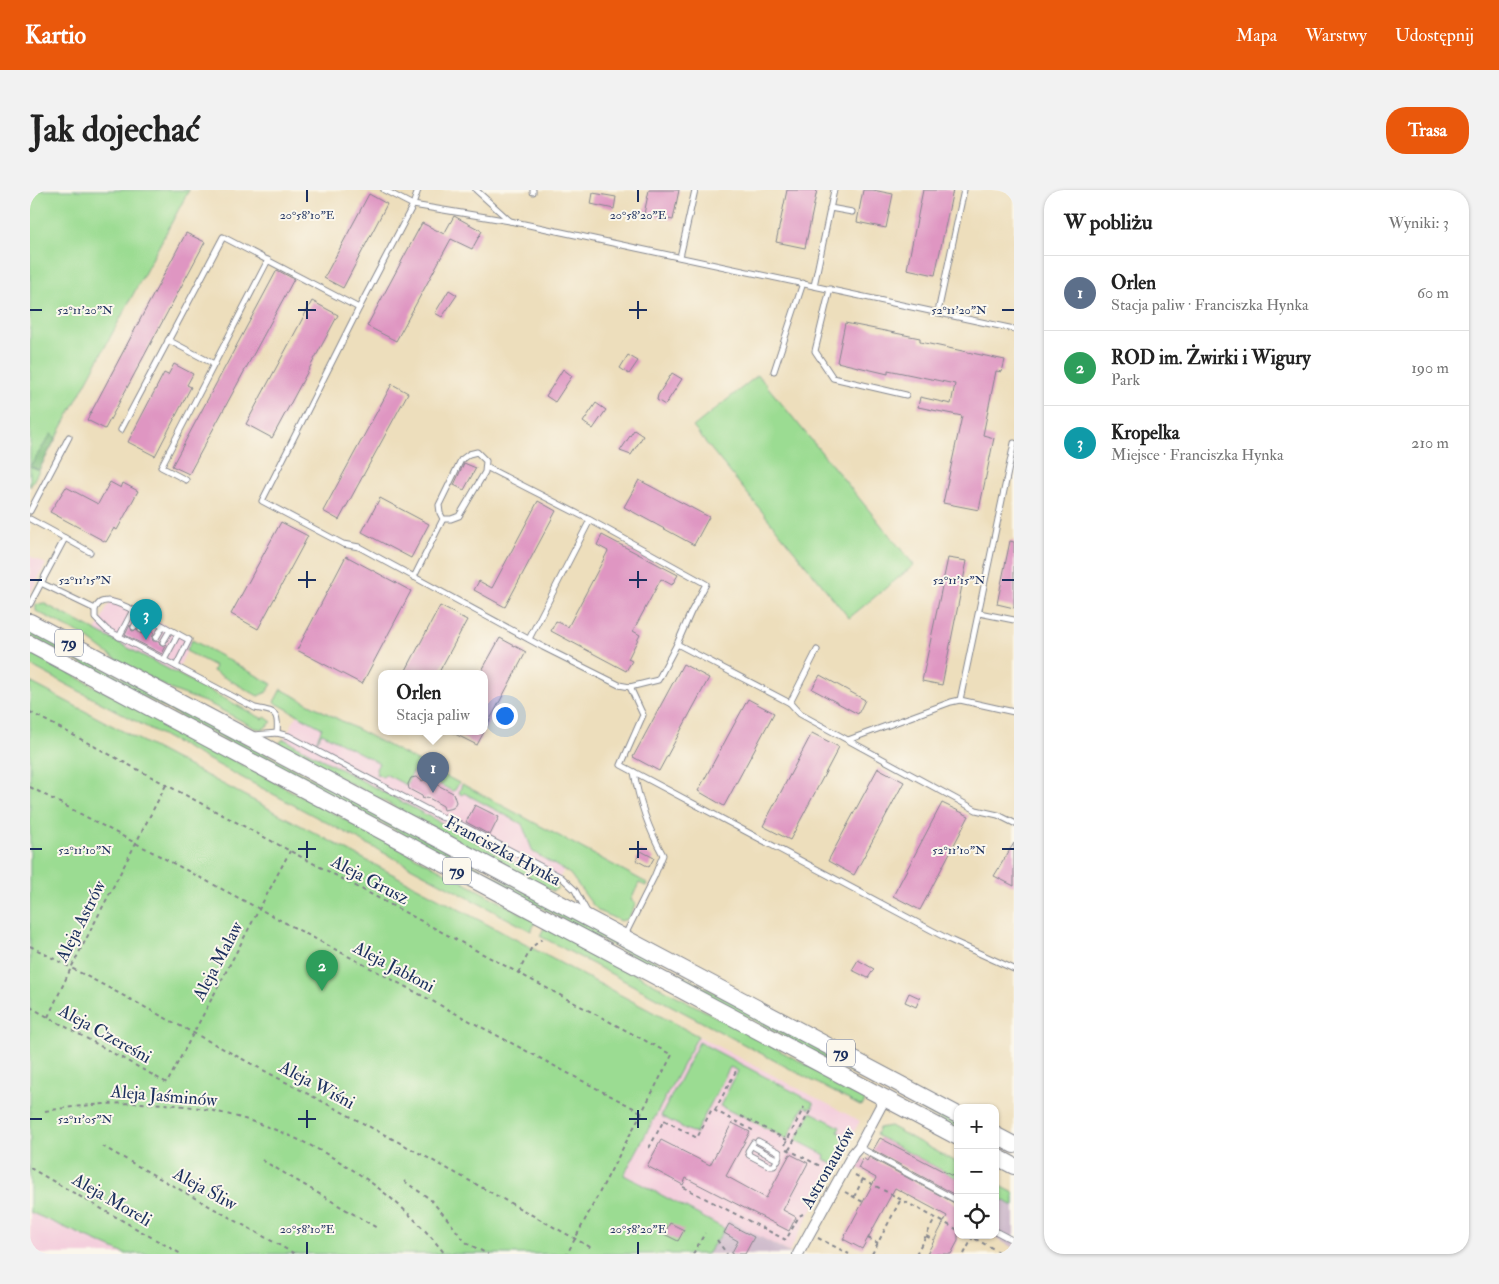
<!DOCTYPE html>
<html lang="pl">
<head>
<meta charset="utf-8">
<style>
	:root { --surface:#fff; --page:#f2f2f2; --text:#222; --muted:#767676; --line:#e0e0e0; --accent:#ea580c }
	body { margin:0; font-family:"IM FELL Double Pica",serif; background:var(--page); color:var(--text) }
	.controls { position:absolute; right:15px; bottom:15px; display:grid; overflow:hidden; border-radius:10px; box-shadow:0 1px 4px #0004 }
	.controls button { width:45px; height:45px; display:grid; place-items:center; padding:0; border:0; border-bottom:1px solid var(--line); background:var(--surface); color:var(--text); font:25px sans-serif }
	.you { position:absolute; left:474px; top:525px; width:18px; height:18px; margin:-12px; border:4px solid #fff; border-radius:50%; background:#1a73e8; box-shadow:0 0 0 8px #1a73e833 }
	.badge { display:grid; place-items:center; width:32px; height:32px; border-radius:50%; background:var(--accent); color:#fff; font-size:16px; font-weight:700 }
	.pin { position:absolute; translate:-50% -41px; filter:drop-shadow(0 1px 2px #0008) }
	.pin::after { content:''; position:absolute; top:26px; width:18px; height:15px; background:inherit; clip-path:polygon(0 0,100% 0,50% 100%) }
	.popup { position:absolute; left:348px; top:480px; width:110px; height:65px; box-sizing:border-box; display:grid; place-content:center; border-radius:10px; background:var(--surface); filter:drop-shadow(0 1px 4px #0005); font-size:16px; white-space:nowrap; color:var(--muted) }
	.popup b { font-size:19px; color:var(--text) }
	.popup::after { content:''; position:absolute; left:50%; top:100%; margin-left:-10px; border:10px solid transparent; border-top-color:var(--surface) }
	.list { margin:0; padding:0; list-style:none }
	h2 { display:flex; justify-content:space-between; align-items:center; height:65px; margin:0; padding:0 20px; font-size:21px }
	h2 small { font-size:16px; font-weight:400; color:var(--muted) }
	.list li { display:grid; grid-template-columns:32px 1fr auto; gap:15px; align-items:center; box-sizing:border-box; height:75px; padding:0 20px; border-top:1px solid var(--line) }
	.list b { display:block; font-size:19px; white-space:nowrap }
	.list p { margin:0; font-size:16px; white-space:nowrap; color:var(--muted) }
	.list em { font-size:16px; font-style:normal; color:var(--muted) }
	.icon { flex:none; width:28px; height:28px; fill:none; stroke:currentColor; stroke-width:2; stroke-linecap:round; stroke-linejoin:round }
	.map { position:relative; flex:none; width:984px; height:1064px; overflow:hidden; border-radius:20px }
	header { display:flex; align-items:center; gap:30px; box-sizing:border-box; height:70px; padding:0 25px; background:var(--accent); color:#fff }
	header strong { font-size:24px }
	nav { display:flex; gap:28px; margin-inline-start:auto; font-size:18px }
	.intro { display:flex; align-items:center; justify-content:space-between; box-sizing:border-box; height:120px; padding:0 30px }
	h1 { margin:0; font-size:35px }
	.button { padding:12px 22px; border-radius:20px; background:var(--accent); color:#fff; font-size:18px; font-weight:700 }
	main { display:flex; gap:30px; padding:0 30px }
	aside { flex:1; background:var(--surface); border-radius:20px; box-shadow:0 1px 4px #0004 }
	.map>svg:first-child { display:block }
	.built { fill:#f4cfdd }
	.industrial { fill:#d0bdcd }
	.green { fill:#9bdc92; stroke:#5b8678 }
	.forest { fill:#7cbc7c; stroke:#4c766d }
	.building { fill:#df96c2 }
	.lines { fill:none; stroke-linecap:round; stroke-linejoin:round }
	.lane-casing { stroke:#84868d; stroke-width:7 }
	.street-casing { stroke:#84868d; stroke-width:12 }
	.primary-casing { stroke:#84868d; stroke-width:18 }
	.path { stroke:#84868d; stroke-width:2; stroke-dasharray:4 4; stroke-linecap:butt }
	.lane { stroke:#fff; stroke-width:5 }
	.street { stroke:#fff; stroke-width:10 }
	.primary { stroke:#fff; stroke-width:16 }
	.ticks { fill:none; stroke:#1b2f5e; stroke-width:2 }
	.labels { text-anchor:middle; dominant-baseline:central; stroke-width:4; stroke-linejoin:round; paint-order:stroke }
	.shield { fill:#fbf7ec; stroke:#5e6b89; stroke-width:1 }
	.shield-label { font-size:16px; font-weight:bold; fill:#1b2f5e }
	.street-label { font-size:18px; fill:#1b2f5e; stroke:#fbf7ec }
	.ticks-label { font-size:12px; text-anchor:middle; fill:#1b2f5e; stroke:#fbf7ec; stroke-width:4; stroke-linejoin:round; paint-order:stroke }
</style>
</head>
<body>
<header>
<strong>Kartio</strong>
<nav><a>Mapa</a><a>Warstwy</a><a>Udostępnij</a></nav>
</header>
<div class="intro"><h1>Jak dojechać</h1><a class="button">Trasa</a></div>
<main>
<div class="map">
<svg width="984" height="1064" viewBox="0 0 984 1064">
	<rect width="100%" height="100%" fill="#fbf7ec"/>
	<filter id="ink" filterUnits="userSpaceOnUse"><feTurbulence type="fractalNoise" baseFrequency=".02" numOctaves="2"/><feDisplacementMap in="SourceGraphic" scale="10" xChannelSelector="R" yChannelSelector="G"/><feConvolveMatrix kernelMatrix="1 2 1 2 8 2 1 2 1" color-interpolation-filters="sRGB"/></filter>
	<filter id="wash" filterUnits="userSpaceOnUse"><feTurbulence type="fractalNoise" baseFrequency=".0096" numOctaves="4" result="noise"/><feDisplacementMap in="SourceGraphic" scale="20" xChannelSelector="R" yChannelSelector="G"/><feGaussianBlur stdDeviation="1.12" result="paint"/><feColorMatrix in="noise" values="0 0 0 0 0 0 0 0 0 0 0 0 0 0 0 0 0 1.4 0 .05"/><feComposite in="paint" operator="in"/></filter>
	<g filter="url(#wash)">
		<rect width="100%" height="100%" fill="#eddebc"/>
		<!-- built -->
		<g class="built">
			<polygon points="0,366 16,374 0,404"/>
			<polygon points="82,407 162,450 146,483 66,441"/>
			<polygon points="275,511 546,656 523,701 250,556"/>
			<polygon points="668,846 830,931 759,1062 699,1031 695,1039 594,985"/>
			<polygon points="0,1022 95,1064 0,1064"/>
		</g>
		<!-- industrial -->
		<g class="industrial">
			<polygon points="965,993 984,1003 984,1058 959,1045 965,1045"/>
			<polygon points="699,1030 762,1064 677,1064"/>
		</g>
		<!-- green -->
		<g class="green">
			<polygon points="0,0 159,0 0,297"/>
			<polygon points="728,185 884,375 819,428 663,237"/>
			<polygon points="13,413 233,529 235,527 242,532 233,539 225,538 180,514 142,500 81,466 56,447 6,421 6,415"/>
			<polygon points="0,439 928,932 928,939 0,446"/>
			<polygon points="162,450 242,494 237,502 228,506 183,481 185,476 156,461"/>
			<polygon points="0,462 506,731 501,741 0,475"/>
			<polygon points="0,492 668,846 594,985 695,1039 677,1064 95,1064 0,1022"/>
			<polygon points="251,499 429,593 425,600 422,601 384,580 376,595 355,584 353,587 347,584 346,579 349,573 292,543 286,552 292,538 244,512"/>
			<polygon points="254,549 524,693 527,696 527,699 523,701 250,556 250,552"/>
			<polygon points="432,594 617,693 616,696 609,693 601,710 606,713 598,729 590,731 569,721 562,714 540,684 503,662 492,634 434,603 432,605 429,603"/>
			<polygon points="515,736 835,906 836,908 833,915 830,916 510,746"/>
			<polygon points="669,852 783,912 783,918 781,917 780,919 774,916 757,949 711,925 710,926 690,916 708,881 700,877 665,944 631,926"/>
			<polygon points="781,922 810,937 808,942 820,949 806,976 794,969 795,965 766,950"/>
			<polygon points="860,936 928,973 928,989 846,945 849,938"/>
			<polygon points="965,993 984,1003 984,1016 965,1006"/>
		</g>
		<!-- forest -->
		<polygon class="forest" points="21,244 26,248 9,280 0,276"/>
		<g id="blocks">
			<!-- building -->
			<g class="building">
				<polygon points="619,0 649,0 643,30 614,24"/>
				<polygon points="757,0 787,0 775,58 746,52"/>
				<polygon points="833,0 843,0 863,4 856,38 827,32"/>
				<polygon points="893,0 923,0 905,85 877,79"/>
				<polygon points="563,3 586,7 584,19 561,14"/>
				<polygon points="339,4 357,14 313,98 294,88"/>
				<polygon points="424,26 452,41 442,59 421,49 366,151 337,136 392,33 414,44"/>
				<polygon points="156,43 175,52 75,239 57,230"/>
				<polygon points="247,80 264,89 159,284 142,276"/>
				<polygon points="419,100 427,105 412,127 405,123"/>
				<polygon points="282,111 308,125 242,248 216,234"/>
				<polygon points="815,133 890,148 890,152 975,170 972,182 966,181 953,245 964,248 949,320 913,313 932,226 888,217 890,207 921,214 925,194 858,180 858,184 807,172"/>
				<polygon points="598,165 608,171 599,184 590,178"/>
				<polygon points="144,174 163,184 157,195 161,197 125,266 98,252 134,183 138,185"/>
				<polygon points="533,179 542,186 525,212 516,206"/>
				<polygon points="642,183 652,189 635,215 627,210 628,205"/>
				<polygon points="362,194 378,203 309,330 293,321"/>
				<polygon points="566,213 576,220 563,239 553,232"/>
				<polygon points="604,240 613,246 601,265 590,261"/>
				<polygon points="434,273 446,278 434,300 424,295"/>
				<polygon points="609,290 679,327 664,355 594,317"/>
				<polygon points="80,292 91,298 93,293 108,301 87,340 84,338 76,352 20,322 36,297 68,314"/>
				<polygon points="350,308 399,334 381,368 332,342"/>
				<polygon points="508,311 526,321 475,417 444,400 449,391 462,398"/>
				<polygon points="251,332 278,346 228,439 201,424"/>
				<polygon points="572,345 648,385 642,395 631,389 603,441 610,445 598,469 602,471 596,481 521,441 526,431 538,437 578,361 567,355"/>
				<polygon points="980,351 984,352 984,418 967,414"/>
				<polygon points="316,366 381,401 332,494 267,460"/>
				<polygon points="918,368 937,371 912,495 892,491"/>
				<polygon points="410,416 437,430 408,484 374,484"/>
				<polygon points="100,435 102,441 107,440 111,444 114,443 117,438 124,443 122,448 123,451 129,451 130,455 132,456 137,454 132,464 95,445"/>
				<polygon points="470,448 496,462 454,541 454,484 450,484"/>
				<polygon points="653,474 679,488 629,581 603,567"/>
				<polygon points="790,485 835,510 828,524 782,499"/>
				<polygon points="718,509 744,523 694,616 668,601"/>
				<polygon points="421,542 454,542 447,555"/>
				<polygon points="782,543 809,557 760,650 733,636"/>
				<polygon points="848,578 874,592 824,685 798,671"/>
				<polygon points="386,587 392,591 396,589 423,603 426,612 423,618 414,620 413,616 397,607 393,609 392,606 379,599 378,594 381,588"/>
				<polygon points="912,613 939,626 890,720 863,706"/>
				<polygon points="445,615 469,627 460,645 436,632"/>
				<polygon points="984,653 984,696 964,686"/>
				<polygon points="611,661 624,668 619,677 606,670"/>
				<polygon points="828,770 844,779 838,788 822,780"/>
				<polygon points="879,803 890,808 886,817 875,812"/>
				<polygon points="702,933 720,942 696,986 736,1008 760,964 778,973 753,1020 766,1027 759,1041 656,988 653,995 617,976 631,950 680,975"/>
				<polygon points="850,948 928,989 928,1006 843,960"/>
				<polygon points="839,967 928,1015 928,1051 921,1064 897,1064 917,1026 865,998 832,1059 813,1049 846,988 828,978 833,968 837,971"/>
				<polygon points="640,1033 654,1040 648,1051 634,1044"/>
				<polygon points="699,1034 724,1047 715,1064 701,1064 708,1051 694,1043"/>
			</g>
		</g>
	</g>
	<g filter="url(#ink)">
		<use href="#blocks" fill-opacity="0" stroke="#84868d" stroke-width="1"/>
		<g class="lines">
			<!-- lane casing -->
			<g class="lane-casing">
				<g id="lane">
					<polyline points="354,0 383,15 480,31 984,139"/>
					<polyline points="388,0 383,15 329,118 232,311 313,354 329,357 513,457 589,495 600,497 628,490 647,454 760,513 770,524 946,620 968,625 984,633"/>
					<polyline points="446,0 480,31"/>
					<polyline points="503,2 503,0"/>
					<polyline points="800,18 822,22"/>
					<polyline points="650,67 665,0"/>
					<polyline points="784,96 804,0"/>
					<polyline points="800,99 785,161 803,188 876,205"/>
					<polyline points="908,122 934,0"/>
					<polyline points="138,150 184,174"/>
					<polyline points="744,181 773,93"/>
					<polyline points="91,240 193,47 329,118"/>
					<polygon points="447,262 456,271 455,282 429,326 421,329 413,329 410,323 409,315 431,270 439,264"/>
					<polyline points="456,277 560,330"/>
					<polyline points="156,290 131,277 238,70"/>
					<polyline points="0,321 39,247"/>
					<polyline points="0,329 35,348 0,414"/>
					<polyline points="35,348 60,362"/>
					<polyline points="384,387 413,329"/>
					<path d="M11,393L65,419C68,414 70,411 77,411C91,410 143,442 159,450L146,476"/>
					<path d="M65,419V428L77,440L225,518C244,522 249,520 247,543"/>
					<polyline points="949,423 984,430"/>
					<polyline points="104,437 110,425"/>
					<polyline points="111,440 117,428"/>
					<polyline points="89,447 103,420"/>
					<polyline points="126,448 133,436"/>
					<polyline points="499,449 560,330 676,394 661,422 647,454"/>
					<polyline points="133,452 140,440"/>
					<polyline points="134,470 148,444"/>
					<polyline points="600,497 613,525 591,575 920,750 984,779"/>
					<polyline points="930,510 984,253"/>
					<polyline points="760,513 787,460"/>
					<polyline points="224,545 247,543 259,546 411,627 424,631 531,687 545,700 557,722"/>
					<polyline points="818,550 921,512 930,510 984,522"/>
					<path d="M595,745L624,687L633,665C618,638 609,612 604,582"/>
					<polyline points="723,953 718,961 719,965 740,976 744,976 749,966 749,962 728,951"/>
					<polyline points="724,957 748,970"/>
					<polyline points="829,957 928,1011"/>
					<polyline points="965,1041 984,1051"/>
				</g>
			</g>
			<!-- street casing -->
			<g class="street-casing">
				<polyline id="street" points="768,1064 823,964 829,957 855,908"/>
			</g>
			<!-- primary casing -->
			<g class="primary-casing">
				<g id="primary">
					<polyline points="0,432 928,925"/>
					<polyline points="0,454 928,947"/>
					<polyline points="965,945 984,955"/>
					<polyline points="965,966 984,976"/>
				</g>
			</g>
			<!-- path -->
			<g class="path">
				<polyline points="0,522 642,865 537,1064"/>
				<polyline points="0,597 611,922"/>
				<polyline points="0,756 389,963 562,1058"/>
				<polyline points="488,783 502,757 512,749"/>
				<polyline points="0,817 137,893 260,661"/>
				<polyline points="18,827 41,778 136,595"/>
				<polyline points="685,920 706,881"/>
				<path d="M15,921C64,913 114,910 163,917C260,933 355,987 415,1064"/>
				<polyline points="711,926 757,950"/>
				<polyline points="755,955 774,917"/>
				<polyline points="72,956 265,1064"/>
				<polyline points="619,958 634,930 667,948 682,919 726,942"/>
				<polyline points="757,959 792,977"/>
				<polyline points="759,960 780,921"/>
				<polyline points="232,970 347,1038"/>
				<polyline points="0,978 151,1064"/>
				<polyline points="825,985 928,1040"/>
				<polyline points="374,991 400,1009 420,1032 431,1047 438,1054 458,1064"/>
				<polyline points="653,997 756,1050 769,1026 773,1024"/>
				<polyline points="815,1002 833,1012"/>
				<polyline points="824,1007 833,989"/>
				<polyline points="938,1045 973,1064"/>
				<polyline points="896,1046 904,1050"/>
				<polyline points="788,1048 819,1064"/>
				<polyline points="838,1048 848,1053"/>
				<polyline points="687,1050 697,1064"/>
				<polyline points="663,1064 675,1043"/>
				<polyline points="842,1064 871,1009"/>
				<polyline points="886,1064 905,1029"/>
				<polyline points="934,1064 944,1045"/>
			</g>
			<!-- lane -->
			<use href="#lane" class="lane"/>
			<!-- street -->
			<use href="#street" class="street"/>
			<!-- primary -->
			<use href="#primary" class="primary"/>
		</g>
	</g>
	<!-- ticks -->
	<path class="ticks" d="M277,0V12M608,0V12M277,111V129M608,111V129M0,120H12M268,120H286M599,120H617M972,120H984M277,381V398M608,381V398M0,390H12M268,390H286M599,390H617M972,390H984M277,651V668M608,651V668M0,659H12M268,659H286M599,659H617M972,659H984M277,920V938M608,920V938M0,929H12M268,929H286M599,929H617M277,1052V1064M608,1052V1064"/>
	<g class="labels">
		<!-- shield labels -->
		<g class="shield">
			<rect x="25" y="439.5" width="28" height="27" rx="4"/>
			<rect x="413" y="667.5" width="28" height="27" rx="4"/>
			<rect x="797" y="849.5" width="28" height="27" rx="4"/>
		</g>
		<g class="shield-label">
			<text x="39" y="453">79</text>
			<text x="427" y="681">79</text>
			<text x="811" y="863">79</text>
		</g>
		<!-- street labels -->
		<g class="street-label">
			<text transform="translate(473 661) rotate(28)">Franciszka Hynka</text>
			<text transform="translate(340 690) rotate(28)">Aleja Grusz</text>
			<text transform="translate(51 731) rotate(-63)">Aleja Astrów</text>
			<text transform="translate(188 771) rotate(-62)">Aleja Malaw</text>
			<text transform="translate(364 777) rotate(28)">Aleja Jabłoni</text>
			<text transform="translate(75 844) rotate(29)">Aleja Czereśni</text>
			<text transform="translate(287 895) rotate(28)">Aleja Wiśni</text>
			<text transform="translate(134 906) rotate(5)">Aleja Jaśminów</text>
			<text transform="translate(798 978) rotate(-60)">Astronautów</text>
			<text transform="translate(175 999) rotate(29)">Aleja Śliw</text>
			<text transform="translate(82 1010) rotate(30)">Aleja Moreli</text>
		</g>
	</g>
	<g class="ticks-label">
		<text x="277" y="29">20°58'10"E</text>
		<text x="608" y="29">20°58'20"E</text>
		<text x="55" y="124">52°11'20"N</text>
		<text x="929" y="124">52°11'20"N</text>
		<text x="55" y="394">52°11'15"N</text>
		<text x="929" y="394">52°11'15"N</text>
		<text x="55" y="664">52°11'10"N</text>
		<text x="929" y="664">52°11'10"N</text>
		<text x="55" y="933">52°11'05"N</text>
		<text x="277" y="1043">20°58'10"E</text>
		<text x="608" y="1043">20°58'20"E</text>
	</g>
</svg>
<div class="controls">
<button>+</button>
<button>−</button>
<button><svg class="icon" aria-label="locate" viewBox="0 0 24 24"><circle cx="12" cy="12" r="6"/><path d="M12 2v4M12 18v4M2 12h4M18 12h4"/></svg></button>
</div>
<div class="you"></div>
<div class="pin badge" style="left:403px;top:603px;background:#5c6f8a">1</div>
<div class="popup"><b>Orlen</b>Stacja paliw</div>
<div class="pin badge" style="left:292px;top:801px;background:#2e9e5b">2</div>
<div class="pin badge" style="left:116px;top:450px;background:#0f9aa8">3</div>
</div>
<aside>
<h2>W pobliżu<small>Wyniki: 3</small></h2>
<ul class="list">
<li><span class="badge" style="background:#5c6f8a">1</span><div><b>Orlen</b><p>Stacja paliw · Franciszka Hynka</p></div><em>60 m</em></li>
<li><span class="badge" style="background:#2e9e5b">2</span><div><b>ROD im. Żwirki i Wigury</b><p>Park</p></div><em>190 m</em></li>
<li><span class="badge" style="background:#0f9aa8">3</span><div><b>Kropelka</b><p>Miejsce · Franciszka Hynka</p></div><em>210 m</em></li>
</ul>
</aside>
</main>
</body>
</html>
